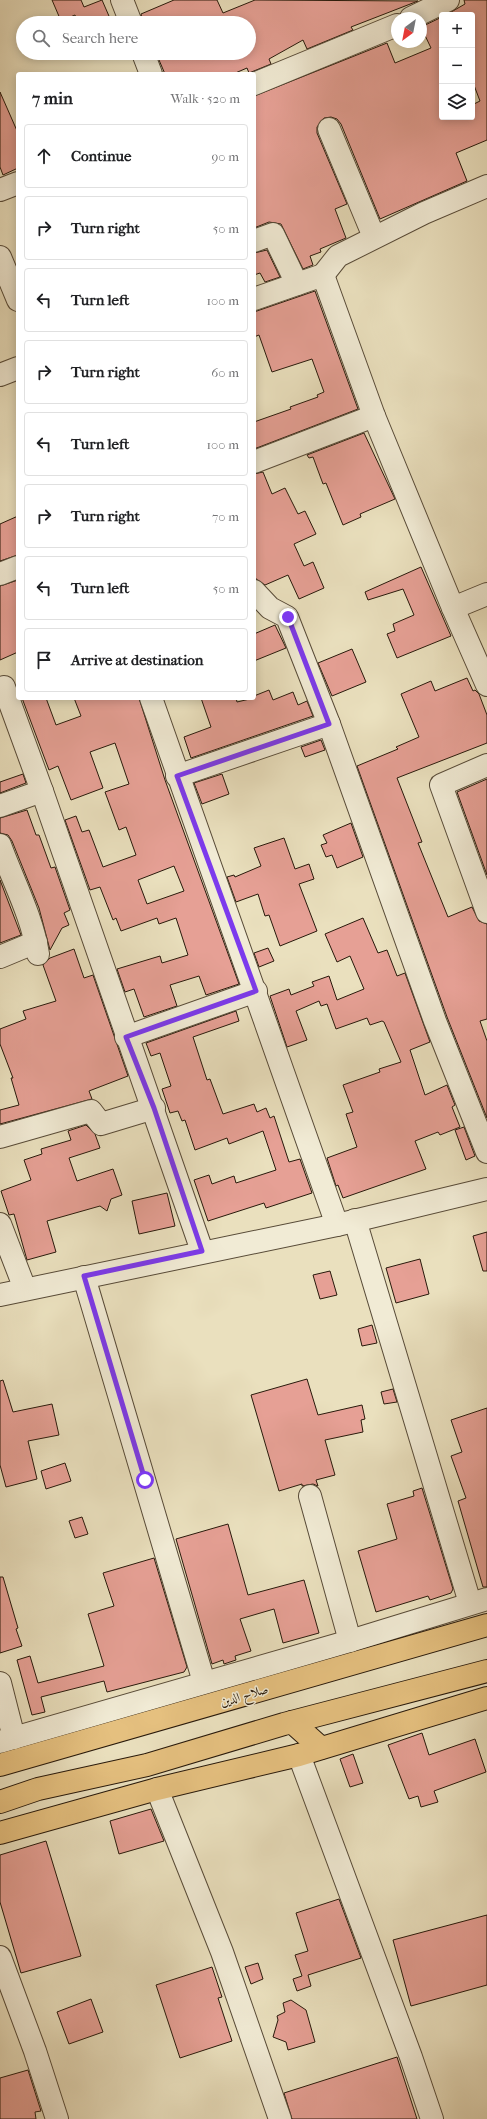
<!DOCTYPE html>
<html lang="en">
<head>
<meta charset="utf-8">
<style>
	:root { --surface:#fff; --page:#f6f6f6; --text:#202124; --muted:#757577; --line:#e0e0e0 }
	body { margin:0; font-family:"IM FELL French Canon",Amiri,serif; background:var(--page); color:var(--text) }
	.controls { position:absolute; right:12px; top:12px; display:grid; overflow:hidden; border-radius:4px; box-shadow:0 2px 10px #0003 }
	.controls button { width:36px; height:36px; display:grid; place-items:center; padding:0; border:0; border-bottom:1px solid var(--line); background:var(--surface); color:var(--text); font:20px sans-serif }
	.compass { position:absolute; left:391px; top:12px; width:36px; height:36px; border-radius:50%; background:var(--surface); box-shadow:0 2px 10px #0003; rotate:212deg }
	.stop { position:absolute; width:12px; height:12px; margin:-9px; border:3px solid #7c3aed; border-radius:50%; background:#fff }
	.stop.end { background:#7c3aed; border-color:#fff; box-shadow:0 1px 4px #0008 }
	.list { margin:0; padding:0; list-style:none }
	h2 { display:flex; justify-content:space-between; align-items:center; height:52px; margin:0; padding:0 16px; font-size:17px }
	h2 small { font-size:13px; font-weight:400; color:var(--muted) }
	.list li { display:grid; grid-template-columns:26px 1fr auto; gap:12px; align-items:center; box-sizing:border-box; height:64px; margin:0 8px 8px; padding:0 8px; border:1px solid var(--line); border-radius:4px }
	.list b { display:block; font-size:15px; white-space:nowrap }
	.list em { font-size:13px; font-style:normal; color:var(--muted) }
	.icon { flex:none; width:22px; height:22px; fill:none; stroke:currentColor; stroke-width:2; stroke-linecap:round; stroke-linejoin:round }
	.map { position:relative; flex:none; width:487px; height:2119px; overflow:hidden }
	.search { position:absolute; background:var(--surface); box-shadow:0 2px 10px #0003; left:16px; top:16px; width:240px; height:44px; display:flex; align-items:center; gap:10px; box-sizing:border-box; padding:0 14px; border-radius:22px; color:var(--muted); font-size:15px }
	.panel { position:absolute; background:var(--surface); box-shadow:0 2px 10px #0003; left:16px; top:72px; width:240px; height:628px; border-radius:4px }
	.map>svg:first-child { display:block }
	.building { fill:#e6a095; stroke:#28190b; fill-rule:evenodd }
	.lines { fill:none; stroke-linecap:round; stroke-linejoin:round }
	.minor-casing { stroke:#584b38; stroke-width:24 }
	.major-casing { stroke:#28190b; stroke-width:24 }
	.highway-casing { stroke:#28190b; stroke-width:24 }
	.minor { stroke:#f1ebd5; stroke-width:22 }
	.major { stroke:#e5c07f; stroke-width:22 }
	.highway { stroke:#e5c07f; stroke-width:22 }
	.route { stroke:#7c3aed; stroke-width:5 }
	.labels { text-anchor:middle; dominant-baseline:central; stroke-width:3; stroke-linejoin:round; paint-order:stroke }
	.street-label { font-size:13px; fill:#28190b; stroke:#f1ebd5 }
</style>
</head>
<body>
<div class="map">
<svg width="487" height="2119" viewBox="0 0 487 2119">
	<rect width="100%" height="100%" fill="#eae0be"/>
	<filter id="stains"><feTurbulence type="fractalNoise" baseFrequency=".005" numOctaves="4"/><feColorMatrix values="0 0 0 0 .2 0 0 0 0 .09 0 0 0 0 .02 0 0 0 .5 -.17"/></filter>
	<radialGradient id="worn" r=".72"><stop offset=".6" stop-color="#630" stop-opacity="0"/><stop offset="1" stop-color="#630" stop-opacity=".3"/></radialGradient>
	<!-- building -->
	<g class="building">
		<polygon points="52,0 81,0 84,7 102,0 112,23 78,23 75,15 61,21"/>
		<polygon points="174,0 217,0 223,13 255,0 418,1 351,27 353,30 307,49 303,40 269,59 271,64 249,73 247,68 233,74 165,74 156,53 249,53 249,23 143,23 141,14"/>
		<polygon points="464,0 487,0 487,140 456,153 467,181 380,219 341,124 337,119 331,117 324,118 317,127 317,133 347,204 335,209 346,238 320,249 321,252 310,256 313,265 303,269 281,224 269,222 254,228 254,96 387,43 395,63 431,48 421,27 442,17 442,117 472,117 472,105 480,101 472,80 472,15 446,15 465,4"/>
		<polygon points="0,92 18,133 18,168 3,175 0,167"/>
		<polygon points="267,250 280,277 265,282 260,273 254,275 254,253"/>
		<polygon points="315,291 358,409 254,449 254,422 291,409 290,407 318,397 317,395 324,392 312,359 272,372 259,335 254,337 254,312"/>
		<polygon points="364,433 395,499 360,514 361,517 343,525 326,483 323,484 313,457 309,458 307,455"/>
		<polygon points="263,472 272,494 285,488 298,514 305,511 316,534 294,544 304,566 313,562 324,588 299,599 288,575 265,585 256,579 254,574 254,474"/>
		<polygon points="18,516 18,555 0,561 0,524"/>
		<polygon points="421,567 451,636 397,658 387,634 395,631 393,624 414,615 403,589 368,600 365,592"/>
		<polygon points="18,580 18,652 0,660 0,586"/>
		<polygon points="275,625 286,648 254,661 254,634"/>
		<polygon points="352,649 366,682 332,696 318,663"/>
		<polygon points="467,678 473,691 475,690 479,694 487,715 487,743 397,778 422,842 418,843 448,917 472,907 479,921 487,924 487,1019 480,1021 487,1041 487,1118 447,1017 357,766 398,749 396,747 419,737 401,694 431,681 435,691"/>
		<polygon points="269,690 273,700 293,692 298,705 307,701 313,716 191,758 184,737 211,727 201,698 236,698 237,702 254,698 254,696"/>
		<path d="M22,698H46L56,725L81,716L74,698H139L165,780L239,984L206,995L199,976L170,985L177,1006L144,1017L134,989L125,992L117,969L160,956L162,963L188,955L176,918L159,924L157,918L121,931L116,918L113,920L100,887L90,890L65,820L76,816L82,832L89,830L103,867L136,855L126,827L119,830L105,792L129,784L115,743L90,752L103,788L71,800L58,766L49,770ZM174,866L184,891L147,904L138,880Z"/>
		<polygon points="321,740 325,750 305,757 301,747"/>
		<polygon points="23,774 26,783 0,793 0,782"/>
		<polygon points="222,774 229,794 202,804 194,783"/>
		<polygon points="487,779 487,875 457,792"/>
		<polygon points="27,810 36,835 39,835 51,868 55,867 70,910 64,913 69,925 62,928 50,950 39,908 12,841 8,835 0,833 0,818"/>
		<polygon points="351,823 363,857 337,868 332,855 326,857 321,845 327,843 323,835"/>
		<polygon points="284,838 295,869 309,864 314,879 299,884 317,931 280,946 269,915 265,916 258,894 236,902 227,877 234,875 235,877 261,866 254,848"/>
		<polygon points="0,880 21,935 0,943"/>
		<polygon points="363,918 378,953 387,950 397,976 405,973 430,1042 410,1050 425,1095 447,1085 455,1105 452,1107 460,1127 440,1135 438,1132 415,1141 426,1169 343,1198 338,1185 336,1186 327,1158 357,1147 346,1114 353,1112 343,1085 380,1072 379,1069 401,1062 384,1022 382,1021 370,1025 367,1018 336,1029 327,1004 321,1006 319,1001 296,1011 307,1040 287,1047 270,996 289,989 291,995 314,986 312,982 329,976 337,1000 364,989 350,956 337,962 325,934"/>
		<polygon points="268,948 274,961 259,967 254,953"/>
		<polygon points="74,949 84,978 93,975 128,1076 89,1091 92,1099 0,1124 0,1110 19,1105 11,1078 13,1078 0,1044 0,1029 26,1019 23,1011 56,1001 43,965 50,958"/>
		<polygon points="236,1011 239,1021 193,1037 207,1080 210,1079 223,1114 254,1104 257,1112 266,1108 270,1118 274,1116 289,1162 300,1159 312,1193 266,1208 264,1203 208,1221 194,1180 209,1175 212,1184 234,1176 236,1183 276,1170 263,1131 229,1144 227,1138 195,1150 185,1120 182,1121 178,1111 170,1113 162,1089 171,1086 160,1053 151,1056 146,1043"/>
		<polygon points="86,1125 95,1134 100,1148 69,1158 77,1181 113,1169 122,1195 111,1199 107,1211 100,1206 47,1221 56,1252 27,1260 14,1214 9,1215 1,1191 31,1180 24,1160 42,1154 41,1149 71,1140 68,1131"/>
		<polygon points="464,1127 475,1156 466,1160 455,1130"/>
		<polygon points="167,1193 175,1226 139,1234 132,1201"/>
		<polygon points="487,1232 487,1271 483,1271 473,1236"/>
		<polygon points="420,1259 429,1294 396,1303 386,1268"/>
		<polygon points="330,1271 337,1295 320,1299 313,1275"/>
		<polygon points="372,1325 377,1343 362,1346 358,1329"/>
		<polygon points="307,1379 318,1415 362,1405 365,1419 361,1420 363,1432 325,1440 335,1475 316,1480 318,1486 313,1484 302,1486 302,1484 279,1491 251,1395"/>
		<polygon points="3,1380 13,1412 52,1404 59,1435 28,1441 37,1479 6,1487 0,1465 0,1381"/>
		<polygon points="393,1389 397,1402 384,1404 381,1392"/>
		<polygon points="487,1408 487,1587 483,1587 458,1501 466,1498 451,1456 462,1452 451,1420"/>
		<polygon points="65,1463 71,1481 46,1489 41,1471"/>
		<polygon points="422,1488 453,1589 451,1593 430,1600 428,1596 376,1612 358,1551 397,1539 387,1504 414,1496 413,1491"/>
		<polygon points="82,1517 88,1534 75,1538 69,1521"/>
		<polygon points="228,1524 248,1595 304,1580 319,1633 283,1643 274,1609 240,1619 251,1651 235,1656 236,1660 224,1664 223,1660 212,1664 176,1539"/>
		<polygon points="154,1558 187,1667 184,1672 107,1692 104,1681 41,1697 45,1712 32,1715 17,1660 30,1656 38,1683 104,1666 88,1614 114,1606 103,1573"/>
		<polygon points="0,1577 3,1577 18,1628 16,1629 22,1646 0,1653"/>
		<polygon points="422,1733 429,1755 475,1739 486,1772 434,1791 438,1802 421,1807 418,1796 409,1799 388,1745"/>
		<polygon points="353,1754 363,1783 350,1787 340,1759"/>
		<polygon points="151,1809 164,1841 119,1854 110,1821"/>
		<polygon points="46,1841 81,1956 21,1973 0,1902 0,1855"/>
		<polygon points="339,1899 361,1958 308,1975 311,1986 297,1991 293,1979 302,1976 295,1955 308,1951 296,1913"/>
		<polygon points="487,1915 487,1985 411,2006 393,1940"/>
		<polygon points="258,1963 263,1979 251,1984 245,1967"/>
		<polygon points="212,1967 222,1997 218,1998 232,2041 180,2058 156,1985"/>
		<polygon points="91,1999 103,2032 69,2044 57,2012"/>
		<polygon points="291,2000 306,2010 315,2042 288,2050 286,2042 273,2037 278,2020 277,2016 285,2012 283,2003"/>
		<polygon points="397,2057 417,2119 292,2119 284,2093"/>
		<polygon points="28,2070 41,2111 35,2112 36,2119 0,2119 0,2078"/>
	</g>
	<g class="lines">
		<!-- minor casing -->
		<g class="minor-casing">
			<g id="minor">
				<polyline points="122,0 131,23"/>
				<polyline points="411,18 448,0"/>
				<polyline points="143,53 151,74"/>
				<polyline points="254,84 397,25"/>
				<polyline points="329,129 374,237"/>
				<polyline points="0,190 18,183"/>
				<polyline points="254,241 273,234 297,284"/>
				<polyline points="0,257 18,300"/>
				<polyline points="323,275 338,256 424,213 487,186"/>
				<polyline points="254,299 323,275 374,416 453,608 487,685"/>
				<polyline points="0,375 18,368"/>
				<polyline points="254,462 374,416"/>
				<polyline points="0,574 18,567"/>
				<polyline points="254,591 270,608 287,617 329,724 435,1021 487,1152"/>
				<polyline points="453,608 487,594"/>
				<polyline points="0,689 4,687 42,791 202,1251"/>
				<polyline points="151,698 337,1225"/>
				<polyline points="487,765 441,785 487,912"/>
				<polyline points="177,776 329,724"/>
				<polyline points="0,806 42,791"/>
				<path d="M0,845C13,881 32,916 38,954"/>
				<polyline points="0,957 36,942"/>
				<polyline points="126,1037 256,991"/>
				<polyline points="0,1137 91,1111 101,1124 154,1108"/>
				<polyline points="355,1220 470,1603"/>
				<polyline points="0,1224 25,1289"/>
				<polyline points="84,1277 204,1682"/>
				<polyline points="0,1295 337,1225 487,1189"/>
				<polyline points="310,1496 350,1641"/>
				<polyline points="0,1683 14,1738"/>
				<polyline points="0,1742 350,1641 487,1599"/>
				<polyline points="299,1755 411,2057 432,2119"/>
				<polyline points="157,1789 222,1952 280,2119"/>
				<polyline points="0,1957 35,2051 57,2119"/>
			</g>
		</g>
		<!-- major casing -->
		<g class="major-casing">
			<polyline id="major" points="0,1833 157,1789 299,1755 487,1698"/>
		</g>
		<!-- highway casing -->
		<g class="highway-casing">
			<g id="highway">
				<polyline points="292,1722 321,1748"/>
				<polyline points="0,1765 487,1625"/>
				<polyline points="0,1802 38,1789 147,1765 284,1724 487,1671"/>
			</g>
		</g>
		<!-- minor -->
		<use href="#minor" class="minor"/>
		<!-- major -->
		<use href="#major" class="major"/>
		<!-- highway -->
		<use href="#highway" class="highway"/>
	</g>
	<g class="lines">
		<!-- route -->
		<polyline class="route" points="145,1480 84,1276 202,1251 154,1108 126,1037 256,991 177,776 329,724 288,617"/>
	</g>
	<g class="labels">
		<!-- street labels -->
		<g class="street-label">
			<text transform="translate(244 1695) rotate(-16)">صلاح الدين</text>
		</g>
	</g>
	<rect width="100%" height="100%" filter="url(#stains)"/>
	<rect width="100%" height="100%" fill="url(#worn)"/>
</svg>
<div class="controls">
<button>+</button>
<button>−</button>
<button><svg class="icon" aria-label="layers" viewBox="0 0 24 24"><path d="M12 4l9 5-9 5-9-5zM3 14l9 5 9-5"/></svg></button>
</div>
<svg class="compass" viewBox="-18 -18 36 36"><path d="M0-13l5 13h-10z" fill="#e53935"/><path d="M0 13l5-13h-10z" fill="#757577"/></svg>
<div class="stop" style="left:145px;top:1480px"></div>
<div class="stop end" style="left:288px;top:617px"></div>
<div class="search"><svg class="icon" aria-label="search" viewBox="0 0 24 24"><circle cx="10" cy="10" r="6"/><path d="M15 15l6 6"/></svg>Search here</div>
<section class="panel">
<h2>7 min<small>Walk · 520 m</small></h2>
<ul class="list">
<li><svg class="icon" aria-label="ahead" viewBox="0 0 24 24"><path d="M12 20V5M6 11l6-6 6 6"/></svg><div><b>Continue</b></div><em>90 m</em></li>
<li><svg class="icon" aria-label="right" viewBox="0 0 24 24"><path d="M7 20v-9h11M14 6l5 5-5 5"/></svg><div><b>Turn right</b></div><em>50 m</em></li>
<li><svg class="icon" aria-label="left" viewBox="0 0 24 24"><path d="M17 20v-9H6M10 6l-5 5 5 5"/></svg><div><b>Turn left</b></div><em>100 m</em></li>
<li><svg class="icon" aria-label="right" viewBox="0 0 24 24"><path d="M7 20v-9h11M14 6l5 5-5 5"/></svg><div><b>Turn right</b></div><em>60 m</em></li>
<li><svg class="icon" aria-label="left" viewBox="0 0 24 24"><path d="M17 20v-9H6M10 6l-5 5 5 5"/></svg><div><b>Turn left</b></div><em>100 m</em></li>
<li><svg class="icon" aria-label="right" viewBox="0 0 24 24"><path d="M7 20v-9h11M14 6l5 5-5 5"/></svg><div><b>Turn right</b></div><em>70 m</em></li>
<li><svg class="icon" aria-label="left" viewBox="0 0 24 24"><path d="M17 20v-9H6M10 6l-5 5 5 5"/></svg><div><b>Turn left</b></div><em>50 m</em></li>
<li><svg class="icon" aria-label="arrive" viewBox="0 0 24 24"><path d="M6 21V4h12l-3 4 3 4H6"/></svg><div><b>Arrive at destination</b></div></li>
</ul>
</section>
</div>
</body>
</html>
